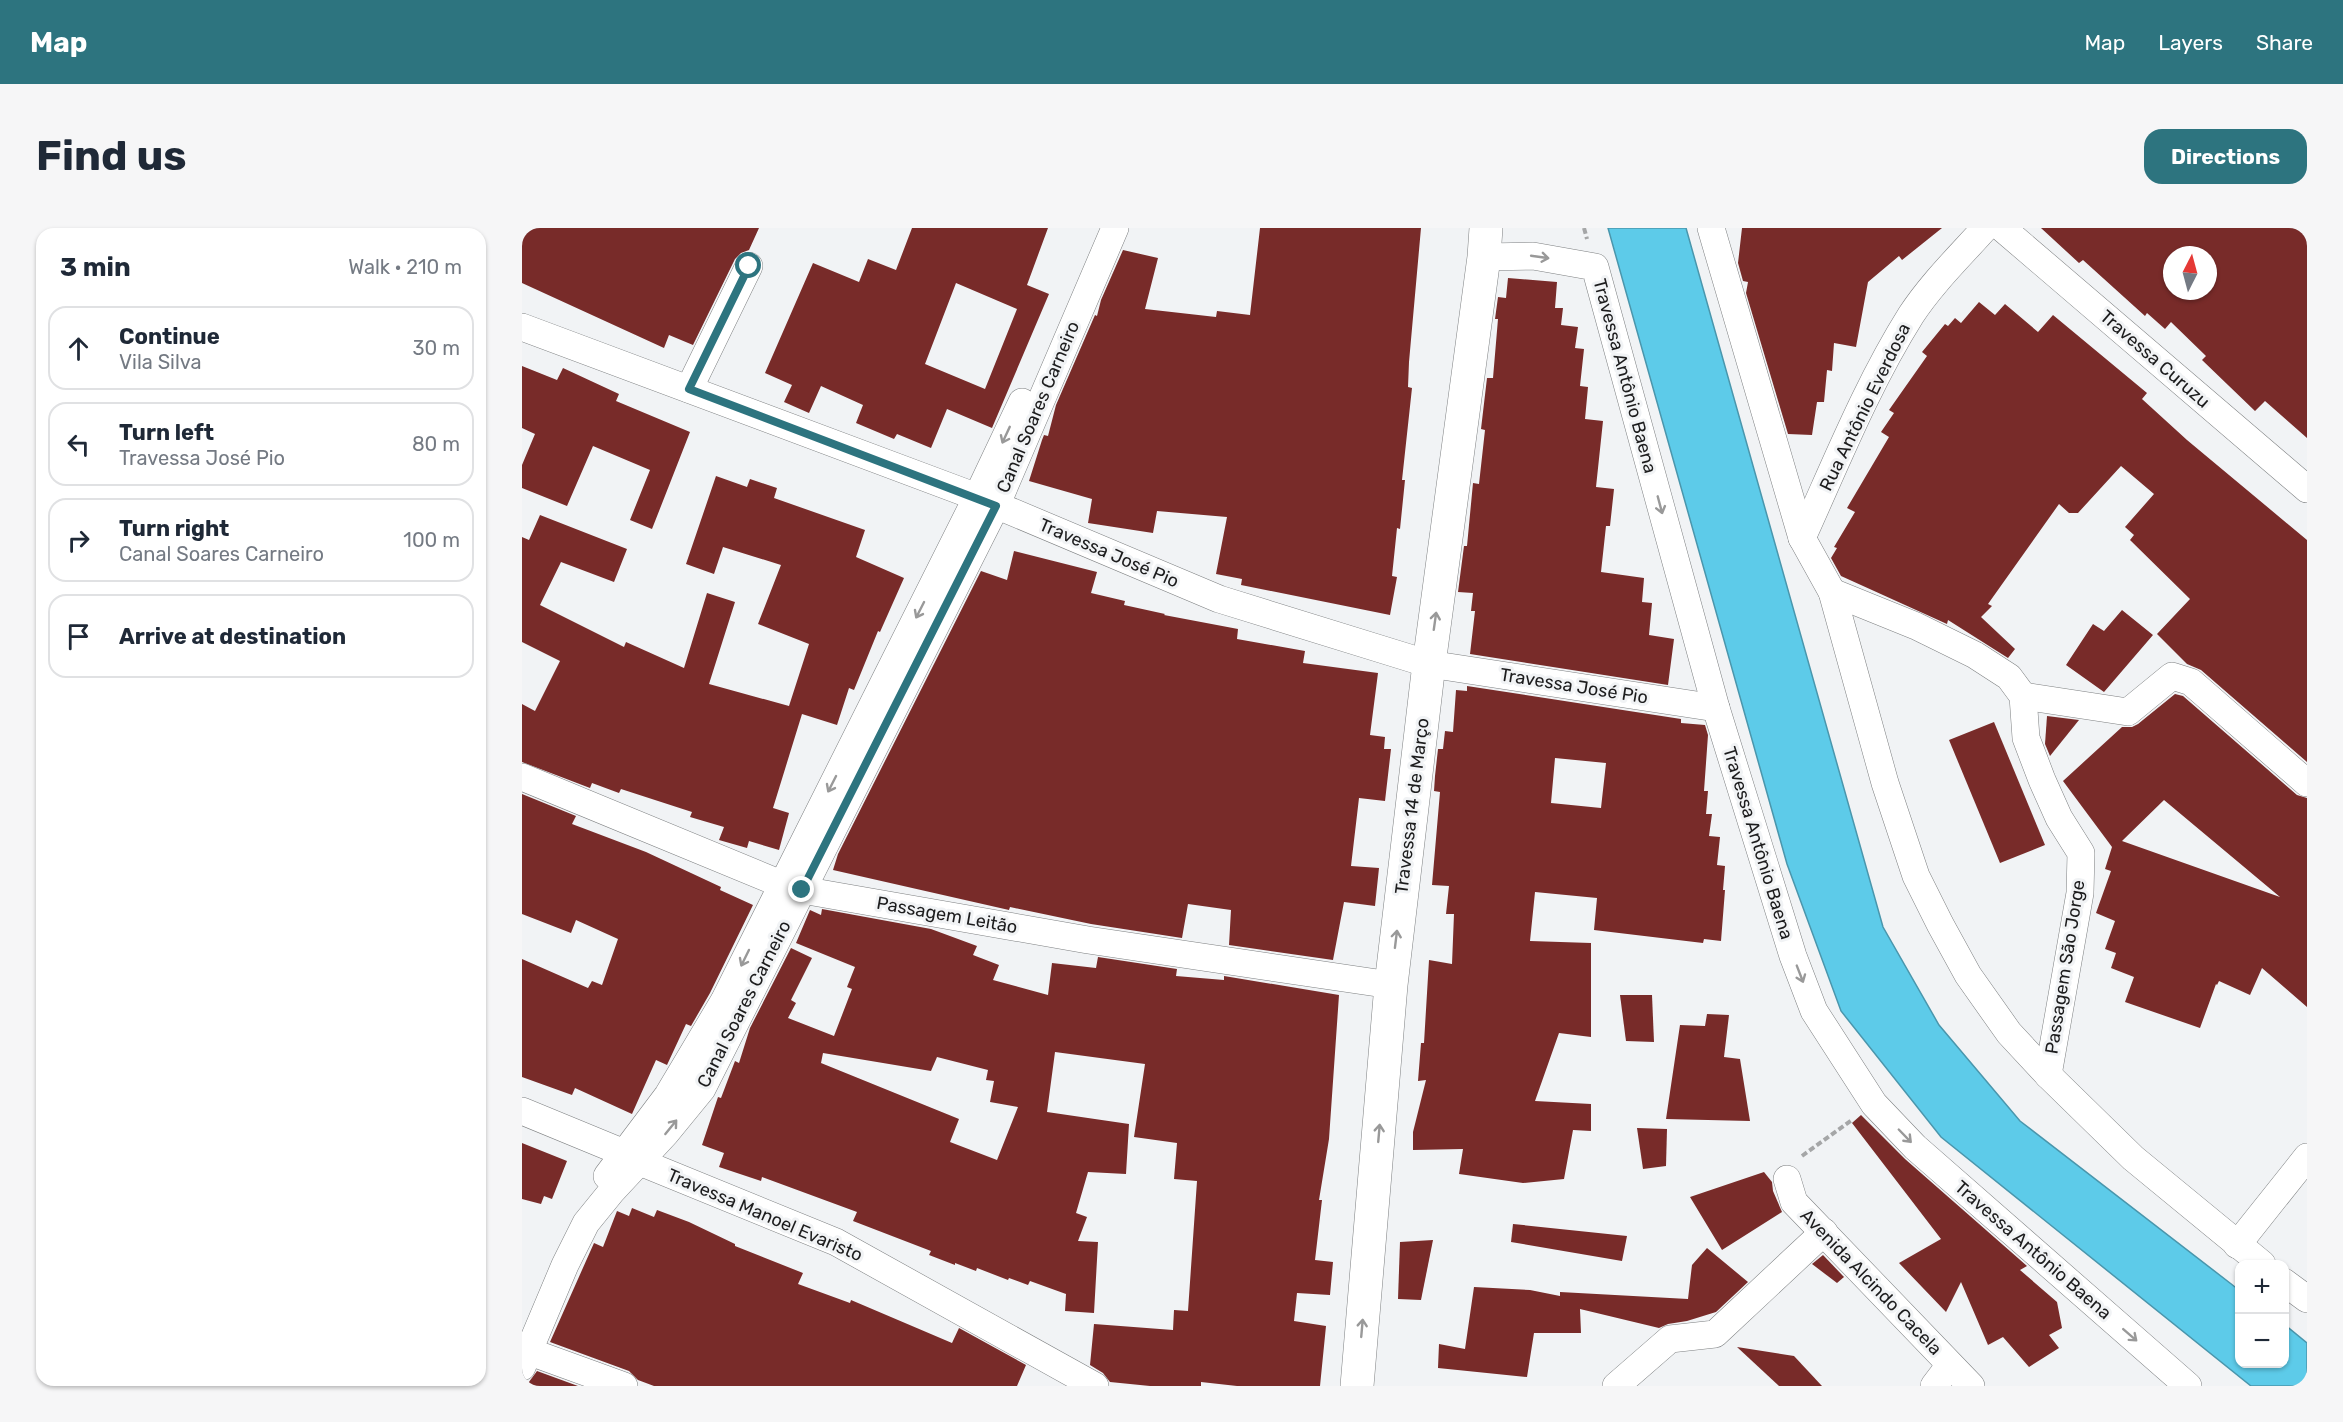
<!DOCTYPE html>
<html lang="en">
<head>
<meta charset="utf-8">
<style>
	:root { --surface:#fff; --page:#f6f6f7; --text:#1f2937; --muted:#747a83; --line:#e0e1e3; --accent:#2d747f }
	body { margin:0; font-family:Rubik,sans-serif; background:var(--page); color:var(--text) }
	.controls { position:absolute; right:18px; bottom:18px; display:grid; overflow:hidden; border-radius:12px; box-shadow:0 2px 4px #0004 }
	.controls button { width:54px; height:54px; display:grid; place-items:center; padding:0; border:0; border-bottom:2px solid var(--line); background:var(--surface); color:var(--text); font:30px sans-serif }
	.compass { position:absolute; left:1641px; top:18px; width:54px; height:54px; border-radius:50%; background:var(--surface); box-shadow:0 2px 4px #0004; rotate:6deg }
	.stop { position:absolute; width:18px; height:18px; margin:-14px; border:4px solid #2d747f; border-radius:50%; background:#fff }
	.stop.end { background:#2d747f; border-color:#fff; box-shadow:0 2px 6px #0008 }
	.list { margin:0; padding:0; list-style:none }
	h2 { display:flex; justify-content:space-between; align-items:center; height:78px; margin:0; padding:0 24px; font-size:26px }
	h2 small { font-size:20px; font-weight:400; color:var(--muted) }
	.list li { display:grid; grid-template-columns:39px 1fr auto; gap:18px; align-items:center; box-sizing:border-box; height:84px; margin:0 12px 12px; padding:0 12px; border:2px solid var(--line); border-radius:18px }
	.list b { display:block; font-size:22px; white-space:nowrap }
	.list p { margin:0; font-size:20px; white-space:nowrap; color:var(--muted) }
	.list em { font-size:20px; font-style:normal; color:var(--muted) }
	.icon { flex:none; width:33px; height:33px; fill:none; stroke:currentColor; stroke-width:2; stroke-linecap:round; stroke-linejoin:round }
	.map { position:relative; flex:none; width:1785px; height:1158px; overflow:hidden; border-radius:18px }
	header { display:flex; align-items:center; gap:36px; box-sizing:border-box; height:84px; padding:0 30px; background:var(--accent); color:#fff }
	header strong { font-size:28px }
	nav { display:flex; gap:33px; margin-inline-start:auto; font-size:21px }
	.intro { display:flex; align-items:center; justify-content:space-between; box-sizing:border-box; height:144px; padding:0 36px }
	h1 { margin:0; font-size:42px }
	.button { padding:15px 27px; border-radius:18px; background:var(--accent); color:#fff; font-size:21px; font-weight:700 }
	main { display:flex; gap:36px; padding:0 36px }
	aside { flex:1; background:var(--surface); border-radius:18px; box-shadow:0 2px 4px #0004 }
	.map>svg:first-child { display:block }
	.water { fill:#5dcbe9; stroke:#4a96ac; stroke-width:1.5 }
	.building { fill:#782b29; fill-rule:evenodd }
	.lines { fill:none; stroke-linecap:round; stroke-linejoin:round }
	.street-casing { stroke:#7e8082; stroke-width:28 }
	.secondary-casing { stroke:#7e8082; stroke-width:34 }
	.path { stroke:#a5a6a7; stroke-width:4; stroke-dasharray:6 3; stroke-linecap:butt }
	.street { stroke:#fff; stroke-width:27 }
	.secondary { stroke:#fff; stroke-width:33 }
	.oneway { stroke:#999 }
	.route { stroke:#2d747f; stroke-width:8 }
	.labels { text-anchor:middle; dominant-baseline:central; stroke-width:6; stroke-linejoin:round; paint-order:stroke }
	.street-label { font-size:18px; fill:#1c1c1d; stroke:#f1f3f5 }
</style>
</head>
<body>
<header>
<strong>Map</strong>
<nav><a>Map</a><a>Layers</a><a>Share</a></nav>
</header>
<div class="intro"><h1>Find us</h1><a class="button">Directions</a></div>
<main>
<aside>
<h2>3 min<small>Walk · 210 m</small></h2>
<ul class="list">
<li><svg class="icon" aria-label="ahead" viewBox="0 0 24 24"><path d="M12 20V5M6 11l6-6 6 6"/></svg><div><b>Continue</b><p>Vila Silva</p></div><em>30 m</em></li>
<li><svg class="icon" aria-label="left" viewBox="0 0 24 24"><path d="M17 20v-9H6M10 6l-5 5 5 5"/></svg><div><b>Turn left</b><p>Travessa José Pio</p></div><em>80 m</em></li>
<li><svg class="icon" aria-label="right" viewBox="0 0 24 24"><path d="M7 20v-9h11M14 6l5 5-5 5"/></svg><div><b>Turn right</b><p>Canal Soares Carneiro</p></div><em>100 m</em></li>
<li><svg class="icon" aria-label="arrive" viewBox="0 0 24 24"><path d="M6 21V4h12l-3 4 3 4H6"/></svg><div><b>Arrive at destination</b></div></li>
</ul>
</aside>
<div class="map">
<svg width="1785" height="1158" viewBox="0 0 1785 1158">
	<rect width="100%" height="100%" fill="#f1f3f5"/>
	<!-- water -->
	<polygon class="water" points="1086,0 1164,0 1361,699 1417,797 1498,893 1717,1062 1718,1136 1762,1136 1763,1097 1785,1115 1785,1158 1729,1158 1419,909 1319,783 1265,636"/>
	<!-- building -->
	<g class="building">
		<polygon points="0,0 237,0 227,22 219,25 213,31 171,117 147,107 142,120 0,55"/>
		<path d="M390,0H526L505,57L527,66L470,200L425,181L409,220L375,206L372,211L334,195L341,177L299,158L287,185L262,174L270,157L243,145L291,35L337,54L346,31L374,42ZM434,55L495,81L463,161L403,136Z"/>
		<polygon points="738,0 899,0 887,134 886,159 890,160 880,252 883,252 878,301 875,300 870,348 875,349 868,387 719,357 720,351 694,346 705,289 635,283 631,305 566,295 570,271 507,253 520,212 522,207 526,208 534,177 573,87 575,88 579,72 601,22 636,30 623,81 694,89 695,83 728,87"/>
		<polygon points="1220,0 1420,0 1380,32 1377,28 1346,54 1334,119 1312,115 1310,143 1305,142 1302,174 1295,174 1290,207 1266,206 1224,65 1226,54 1221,53 1216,35"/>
		<path d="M1519,0H1785V210L1743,173L1733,183L1680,132L1684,128L1649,94L1643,101L1625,85L1623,88L1561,32L1557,35ZM1650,27H1686V63H1650Z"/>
		<polygon points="986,50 1035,54 1033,80 1041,80 1039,97 1056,99 1053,120 1062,121 1058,158 1066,159 1063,191 1081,193 1074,259 1092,261 1088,298 1084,298 1079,344 1122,350 1120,374 1130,375 1127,407 1152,411 1146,457 948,426 953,383 949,383 951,365 936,364 942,318 945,318 951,255 957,256 963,202 959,201 965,150 971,150 976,91 973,91 976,69 984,70"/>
		<polygon points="1457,74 1473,87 1483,76 1516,104 1531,87 1625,165 1620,171 1665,212 1785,312 1785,534 1679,442 1665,436 1635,406 1668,371 1608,312 1612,307 1603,299 1632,266 1599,238 1556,285 1547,285 1537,276 1466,376 1470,378 1459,389 1493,421 1486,430 1426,392 1425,396 1319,348 1309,330 1315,320 1312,319 1333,284 1325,280 1367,209 1359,204 1372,185 1367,182 1405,128 1400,124 1423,96 1426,98 1433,90 1439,95"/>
		<polygon points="0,138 35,152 41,140 97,166 94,173 168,204 130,301 108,292 128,242 71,218 45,278 0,260 0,237 13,206 0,200"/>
		<polygon points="194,248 225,259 228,251 255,260 252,270 343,302 334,329 382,350 358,404 356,403 332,462 327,460 315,497 280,486 251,580 267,585 257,622 227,613 225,620 197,612 202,599 168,589 170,584 99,561 97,565 70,555 68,560 0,534 0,476 13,483 38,433 0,414 0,309 7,312 18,287 105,321 92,354 39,334 18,377 102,419 104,414 162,440 185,365 213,374 187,456 267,478 287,416 236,396 259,337 201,319 192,346 164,336"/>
		<polygon points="492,323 575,344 569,365 603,373 602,377 643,386 642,387 716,401 715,411 783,423 781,435 856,445 848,507 863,509 862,521 869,521 863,573 837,570 829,638 857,640 853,678 822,674 811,732 707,717 709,682 666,676 660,710 569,696 488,679 487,682 311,642 316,626 459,343 485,352"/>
		<polygon points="1600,382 1631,407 1582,464 1544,437 1571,396 1582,403"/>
		<path d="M945,458L1159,491V495L1183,497L1186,507L1182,563H1186L1184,586H1190L1187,608L1198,609L1195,637L1203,638L1201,662H1203L1199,713L1182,711L1181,715L1072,702L1075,670L1013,664L1008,713L1069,715V809L1037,805L1013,873L1069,876V903L1051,902L1042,951L1001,955L937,946L941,921L891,922V904L904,852L896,853L899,815H902L907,732L930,736L932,686H924L927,658L910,657L918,564L912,563L913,548L916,521H921L923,503L931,504L934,462L945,463ZM1033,530L1084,535L1079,580L1029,575Z"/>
		<path d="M1653,466L1661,468L1775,567L1785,570V779L1740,740L1728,767L1697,753L1695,757L1694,756L1678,800L1603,774L1612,749L1589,740L1594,725L1583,721L1593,693L1574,685L1589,643L1583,641L1590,619L1541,553L1600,499H1610L1616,496ZM1642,572L1758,669L1600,613Z"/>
		<polygon points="1525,488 1557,492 1528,528 1523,516"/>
		<polygon points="1472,494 1523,617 1478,635 1427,512"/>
		<polygon points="0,566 54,588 50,596 124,624 199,659 198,662 231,677 188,765 169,798 164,796 145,837 134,832 110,886 53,860 50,867 0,849 0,731 66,760 70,753 80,757 96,711 54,692 49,705 0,686"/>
		<path d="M300,681L409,701L455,718L451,727L477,737L471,752L526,767L530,735L574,740L576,729L655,741L654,748L702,752V748L817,767L807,911L797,972H800L793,1032L811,1034L808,1067L775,1065L772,1093L804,1098L798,1158H715L679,1154V1158H628L588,1154L581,1145L568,1137L572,1096L651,1102L652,1082L666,1083L675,953L652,951L655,915L612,909L623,836L533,824L525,884L607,896L604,946L566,944L554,985L565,989L556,1013L576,1014L572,1085L543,1083L544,1066L508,1053L506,1057L487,1050L486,1052L455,1040L454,1043L433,1035V1037L407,1027L409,1023L331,993L335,984L240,949L239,953L197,939L202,925L180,917L196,869L199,870L213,833L217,835L228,800L269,720L290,730L269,772L274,775L266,790L312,808L330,761L325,759L333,739L274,715L288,682L299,687ZM301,825L409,843L415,829L466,842L464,852L472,853L468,874L496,879L475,932L428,914L437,891L299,835Z"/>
		<polygon points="1098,767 1130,767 1132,814 1104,813"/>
		<polygon points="1185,786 1207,787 1202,829 1218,831 1228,893 1144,891 1158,797 1183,798"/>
		<polygon points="1339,887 1383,931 1505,1038 1498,1042 1535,1074 1540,1100 1527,1107 1537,1120 1507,1139 1481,1109 1466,1117 1439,1054 1424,1084 1377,1035 1419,1011 1330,895"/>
		<polygon points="1115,900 1145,901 1144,938 1121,941"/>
		<polygon points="0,915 45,933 30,971 22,968 19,976 0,971"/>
		<polygon points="1242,944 1250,954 1251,963 1260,984 1200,1022 1168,969"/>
		<polygon points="110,980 132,989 135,982 167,994 213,1016 213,1018 281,1045 276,1056 328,1075 329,1072 430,1115 437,1100 504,1137 495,1158 132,1158 116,1152 107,1143 28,1114 72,1015 81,1019 95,983 107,988"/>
		<polygon points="991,996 1105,1008 1100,1033 989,1014"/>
		<polygon points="911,1012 899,1072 876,1071 878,1014"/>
		<polygon points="1185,1020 1226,1054 1194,1084 1165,1093 1146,1096 1137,1100 1058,1081 1059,1105 1012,1105 1005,1149 916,1140 917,1116 943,1121 952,1059 1008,1062 1038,1068 1038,1064 1166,1071 1170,1037"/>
		<polygon points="1301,1027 1322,1049 1315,1055 1290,1036"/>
		<polygon points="1215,1119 1272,1128 1300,1158 1257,1158"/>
		<polygon points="15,1143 56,1158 4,1158"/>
	</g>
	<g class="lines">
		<!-- street casing -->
		<g class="street-casing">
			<g id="street">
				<polyline points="1189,0 1280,310 1310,364 1363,555 1394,648 1418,696 1446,747 1487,805 1526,847 1611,930 1740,1036"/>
				<polyline points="1480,0 1785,261"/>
				<polyline points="962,29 1011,28 1073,39 1194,480 1271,728 1292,783 1352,876 1393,919 1666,1158"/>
				<polyline points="0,99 455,269 697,371 907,436 1194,480"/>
				<polyline points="167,161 227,38"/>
				<path d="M1280,310C1314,235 1345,157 1389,87C1410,55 1438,28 1463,0"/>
				<polyline points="1310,364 1394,398 1453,427 1487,449 1501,468 1504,510 1520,552 1537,590 1559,625 1558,665 1526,847"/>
				<polyline points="1501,468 1606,484 1650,448 1669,454 1785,555"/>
				<polyline points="0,549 259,656 280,662 566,712 869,757"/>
				<polyline points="0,883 102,925 118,934 314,1014 573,1158"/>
				<polyline points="85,948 146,867 202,773 455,269 500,174"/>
				<polyline points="1265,951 1272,974 1449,1158"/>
				<polyline points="1715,1017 1785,929"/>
				<polyline points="1762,1054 1785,1071"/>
				<polyline points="0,1121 102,1158"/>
				<polyline points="0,1139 43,1037 64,995 90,963 144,905 180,861 474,278 593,0"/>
				<polyline points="1094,1158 1148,1111 1193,1106 1302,1004"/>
				<polyline points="1412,1158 1428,1137"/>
			</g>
		</g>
		<!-- secondary casing -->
		<g class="secondary-casing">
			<polyline id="secondary" points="835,1158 869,757 907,436 962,29 964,0"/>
		</g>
		<!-- path -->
		<g class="path">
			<polyline points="1062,0 1065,11"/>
			<polyline points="1280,928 1330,892"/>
		</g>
		<!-- street -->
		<use href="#street" class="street"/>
		<!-- secondary -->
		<use href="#secondary" class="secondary"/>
	</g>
	<!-- one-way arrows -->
	<defs><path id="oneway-shaft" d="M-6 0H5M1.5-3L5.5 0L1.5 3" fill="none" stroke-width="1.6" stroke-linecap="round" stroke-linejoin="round" transform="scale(1.5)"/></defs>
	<g class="oneway">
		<use href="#oneway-shaft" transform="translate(1018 29) rotate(8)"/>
		<use href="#oneway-shaft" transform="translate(484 207) rotate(115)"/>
		<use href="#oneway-shaft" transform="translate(1138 277) rotate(75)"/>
		<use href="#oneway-shaft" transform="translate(398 382) rotate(117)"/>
		<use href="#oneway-shaft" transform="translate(913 393) rotate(-82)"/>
		<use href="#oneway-shaft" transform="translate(310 556) rotate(117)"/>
		<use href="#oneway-shaft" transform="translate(874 711) rotate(-83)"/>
		<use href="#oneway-shaft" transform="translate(223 730) rotate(116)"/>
		<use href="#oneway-shaft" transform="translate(1278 746) rotate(69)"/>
		<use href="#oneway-shaft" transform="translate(149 899) rotate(-51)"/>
		<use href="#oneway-shaft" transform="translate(857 905) rotate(-85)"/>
		<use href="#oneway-shaft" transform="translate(1383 908) rotate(46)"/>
		<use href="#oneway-shaft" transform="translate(840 1100) rotate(-85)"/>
		<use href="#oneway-shaft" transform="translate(1608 1107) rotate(41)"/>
	</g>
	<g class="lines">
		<!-- route -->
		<polyline class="route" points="227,38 167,161 474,278 280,662"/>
	</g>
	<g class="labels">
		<!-- street labels -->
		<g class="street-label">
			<text transform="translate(1633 131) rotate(41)">Travessa Curuzu</text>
			<text transform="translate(1103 148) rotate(75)">Travessa Antônio Baena</text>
			<text transform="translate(516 179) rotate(-67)">Canal Soares Carneiro</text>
			<text transform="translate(1343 179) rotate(-64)">Rua Antônio Everdosa</text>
			<text transform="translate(587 325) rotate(23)">Travessa José Pio</text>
			<text transform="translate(1052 458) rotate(9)">Travessa José Pio</text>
			<text transform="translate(890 578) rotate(-83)">Travessa 14 de Março</text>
			<text transform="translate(1236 615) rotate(73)">Travessa Antônio Baena</text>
			<text transform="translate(425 687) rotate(10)">Passagem Leitão</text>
			<text transform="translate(1543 739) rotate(-81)">Passagem São Jorge</text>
			<text transform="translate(222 776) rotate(-63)">Canal Soares Carneiro</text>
			<text transform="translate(243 987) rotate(23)">Travessa Manoel Evaristo</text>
			<text transform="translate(1511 1022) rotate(41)">Travessa Antônio Baena</text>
			<text transform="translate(1349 1054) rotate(46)">Avenida Alcindo Cacela</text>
		</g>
	</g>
</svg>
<div class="controls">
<button>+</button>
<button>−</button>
</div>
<svg class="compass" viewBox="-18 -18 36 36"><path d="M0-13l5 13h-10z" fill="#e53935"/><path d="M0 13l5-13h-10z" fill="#747a83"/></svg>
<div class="stop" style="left:227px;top:38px"></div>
<div class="stop end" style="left:280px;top:662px"></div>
</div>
</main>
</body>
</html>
